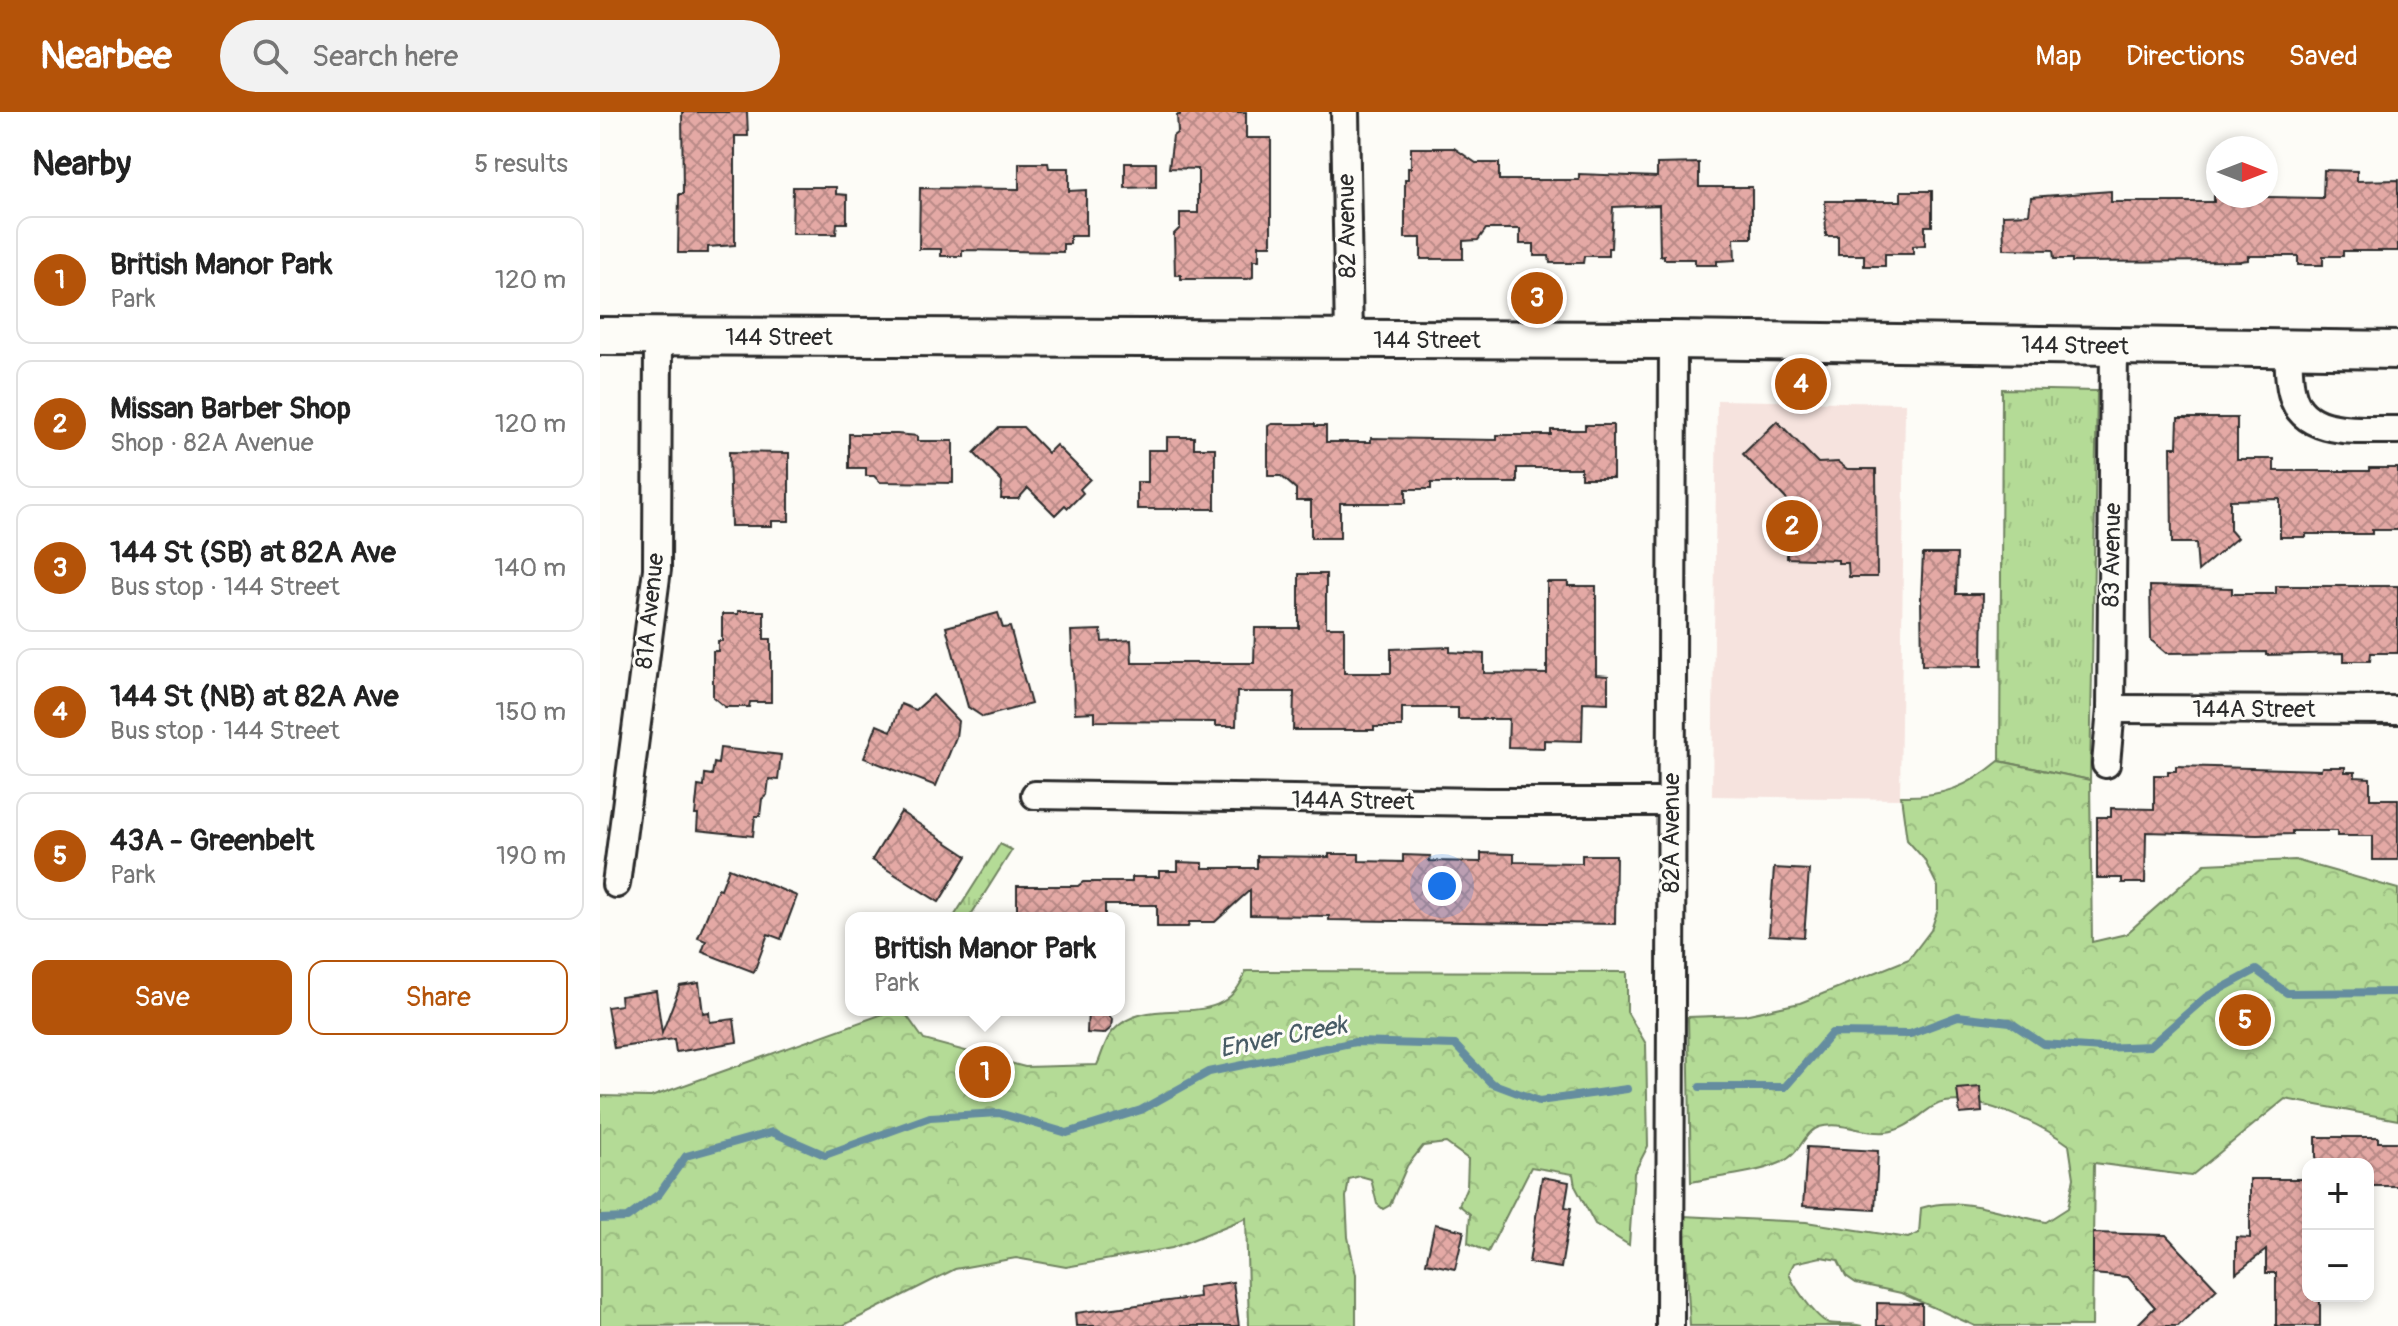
<!DOCTYPE html>
<html lang="en">
<head>
<meta charset="utf-8">
<style>
	:root { --surface:#fff; --page:#f2f2f2; --text:#222; --muted:#767676; --line:#e0e0e0; --accent:#b45309 }
	body { margin:0; font-family:Pangolin,sans-serif; background:var(--page); color:var(--text) }
	.controls { position:absolute; right:24px; bottom:24px; display:grid; overflow:hidden; border-radius:16px; box-shadow:0 4px 12px #0003 }
	.controls button { width:72px; height:72px; display:grid; place-items:center; padding:0; border:0; border-bottom:2px solid var(--line); background:var(--surface); color:var(--text); font:40px sans-serif }
	.compass { position:absolute; left:1606px; top:24px; width:72px; height:72px; border-radius:50%; background:var(--surface); box-shadow:0 4px 12px #0003; rotate:90deg }
	.you { position:absolute; left:842px; top:774px; width:28px; height:28px; margin:-20px; border:6px solid #fff; border-radius:50%; background:#1a73e8; box-shadow:0 0 0 12px #1a73e833 }
	.badge { display:grid; place-items:center; width:52px; height:52px; border-radius:50%; background:var(--accent); color:#fff; font-size:26px; font-weight:700 }
	.pin { position:absolute; translate:-50% -50%; border:4px solid #fff; box-shadow:0 2px 8px #0006 }
	.popup { position:absolute; left:245px; top:800px; width:280px; height:104px; box-sizing:border-box; display:grid; place-content:center; border-radius:16px; background:var(--surface); filter:drop-shadow(0 2px 6px #0005); font-size:26px; white-space:nowrap; color:var(--muted) }
	.popup b { font-size:30px; color:var(--text) }
	.popup::after { content:''; position:absolute; left:50%; top:100%; margin-left:-16px; border:16px solid transparent; border-top-color:var(--surface) }
	.list { margin:0; padding:0; list-style:none }
	h2 { display:flex; justify-content:space-between; align-items:center; height:104px; margin:0; padding:0 32px; font-size:34px }
	h2 small { font-size:26px; font-weight:400; color:var(--muted) }
	.list li { display:grid; grid-template-columns:52px 1fr auto; gap:24px; align-items:center; box-sizing:border-box; height:128px; margin:0 16px 16px; padding:0 16px; border:2px solid var(--line); border-radius:16px }
	.list b { display:block; font-size:30px; white-space:nowrap }
	.list p { margin:0; font-size:26px; white-space:nowrap; color:var(--muted) }
	.list em { font-size:26px; font-style:normal; color:var(--muted) }
	.actions { display:flex; gap:16px; padding:24px 32px }
	.actions a { flex:1; padding:18px 0; border:2px solid var(--accent); border-radius:16px; text-align:center; font-size:28px; color:var(--accent) }
	.actions .main { background:var(--accent); color:#fff }
	.icon { flex:none; width:44px; height:44px; fill:none; stroke:currentColor; stroke-width:2; stroke-linecap:round; stroke-linejoin:round }
	.map { position:relative; flex:none; width:1798px; height:1214px; overflow:hidden }
	header { display:flex; align-items:center; gap:48px; box-sizing:border-box; height:112px; padding:0 40px; background:var(--accent); color:#fff }
	header strong { font-size:38px }
	nav { display:flex; gap:44px; margin-inline-start:auto; font-size:28px }
	.search { width:560px; height:72px; background:var(--page); display:flex; align-items:center; gap:20px; box-sizing:border-box; padding:0 28px; border-radius:44px; color:var(--muted); font-size:30px }
	main { display:flex }
	aside { flex:1; background:var(--surface) }
	.map>svg:first-child { display:block }
	.built { fill:#f6e3de }
	.grass { fill:url(#grass-tufts); stroke:#708360; stroke-width:2 }
	.forest { fill:url(#forest-crowns); stroke:#708360; stroke-width:2 }
	.lines { fill:none; stroke-linecap:round; stroke-linejoin:round }
	.stream { stroke:#658d9f; stroke-width:8 }
	.building { fill:url(#building-cross-hatch); stroke:#2b2b2b; stroke-width:2 }
	.minor-casing { stroke:#2b2b2b; stroke-width:32 }
	.secondary-casing { stroke:#2b2b2b; stroke-width:42 }
	.minor { stroke:#fdfcf7; stroke-width:26 }
	.secondary { stroke:#fdfcf7; stroke-width:36 }
	.labels { text-anchor:middle; dominant-baseline:central; stroke-width:6; stroke-linejoin:round; paint-order:stroke }
	.street-label { font-size:24px; fill:#2b2b2b; stroke:#fdfcf7 }
	.water-label { font-size:26px; font-style:italic; fill:#485c65; stroke:#fdfcf7 }
</style>
</head>
<body>
<header>
<strong>Nearbee</strong>
<div class="search"><svg class="icon" aria-label="search" viewBox="0 0 24 24"><circle cx="10" cy="10" r="6"/><path d="M15 15l6 6"/></svg>Search here</div>
<nav><a>Map</a><a>Directions</a><a>Saved</a></nav>
</header>
<main>
<aside>
<h2>Nearby<small>5 results</small></h2>
<ul class="list">
<li><span class="badge">1</span><div><b>British Manor Park</b><p>Park</p></div><em>120 m</em></li>
<li><span class="badge">2</span><div><b>Missan Barber Shop</b><p>Shop · 82A Avenue</p></div><em>120 m</em></li>
<li><span class="badge">3</span><div><b>144 St (SB) at 82A Ave</b><p>Bus stop · 144 Street</p></div><em>140 m</em></li>
<li><span class="badge">4</span><div><b>144 St (NB) at 82A Ave</b><p>Bus stop · 144 Street</p></div><em>150 m</em></li>
<li><span class="badge">5</span><div><b>43A - Greenbelt</b><p>Park</p></div><em>190 m</em></li>
</ul>
<div class="actions"><a class="main">Save</a><a>Share</a></div>
</aside>
<div class="map">
<svg width="1798" height="1214" viewBox="0 0 1798 1214">
	<defs>
		<pattern id="grass-tufts" width="24" height="20" patternUnits="userSpaceOnUse" patternTransform="scale(2)"><rect width="24" height="20" fill="#b4db96"/><path d="M3 7l-1-3M5 7V3M7 7l1-3M15 17l-1-3M17 17v-4M19 17l1-3" fill="none" stroke="#9bbc81"/></pattern>
		<pattern id="forest-crowns" width="20" height="18" patternUnits="userSpaceOnUse" patternTransform="scale(2)"><rect width="20" height="18" fill="#b4db96"/><path d="M2 6a3 3 0 1 1 6 0M12 15a3 3 0 1 1 6 0" fill="none" stroke="#9bbc81"/></pattern>
		<pattern id="building-cross-hatch" width="8" height="8" patternUnits="userSpaceOnUse" patternTransform="scale(2)"><rect width="8" height="8" fill="#e4a9a5"/><path d="M0 0l8 8M0 8l8-8" fill="none" stroke="#b98a87"/></pattern>
	</defs>
	<rect width="100%" height="100%" fill="#fdfcf7"/>
	<filter id="ink" filterUnits="userSpaceOnUse"><feTurbulence type="fractalNoise" baseFrequency=".0125" numOctaves="2"/><feDisplacementMap in="SourceGraphic" scale="16" xChannelSelector="R" yChannelSelector="G"/><feConvolveMatrix kernelMatrix="1 2 1 2 8 2 1 2 1" color-interpolation-filters="sRGB"/></filter>
	<g filter="url(#ink)">
		<!-- built -->
		<polygon class="built" points="1117,288 1305,291 1300,687 1112,684"/>
		<!-- grass -->
		<g class="grass">
			<polygon points="1402,277 1497,279 1490,668 1400,649"/>
			<polygon points="400,732 412,738 369,806 353,806"/>
		</g>
		<!-- forest -->
		<g class="forest">
			<path d="M1399,649L1490,668L1492,830L1526,822L1605,752L1695,748L1798,777V1008L1685,987L1591,1064L1494,1051L1492,1214H1375L1301,1181L1256,1171L1246,1164L1238,1148L1221,1145L1194,1151L1189,1161C1192,1172 1217,1208 1229,1211C1240,1213 1251,1211 1262,1214H1090L1084,1104L1206,1110L1308,1126L1319,1121L1321,1096C1364,1083 1402,1102 1446,1110L1468,1096L1474,1066L1469,1033C1441,1012 1381,984 1345,990C1326,993 1313,1017 1286,1020C1263,1023 1242,1008 1219,1015C1202,1021 1202,1042 1180,1051C1158,1061 1116,1065 1091,1070L1088,905L1144,903L1200,891L1309,847L1331,818L1338,797V775L1324,747L1307,728L1301,684C1342,685 1368,675 1399,649Z"/>
			<path d="M646,859L1027,860V900L1046,932L1048,1034L1034,1061L1029,1133L995,1112L975,1074L973,1062L931,1055L888,1140L868,1131L870,1102L859,1093L867,1074L868,1047L846,1031L823,1034L807,1054L790,1093L783,1097L777,1092L771,1067L760,1064L749,1067L746,1085L748,1125L756,1163V1214H649L646,1106L572,1136L466,1155L416,1146L355,1157L244,1213L0,1214V984L51,985L294,898L307,904L324,928L425,955L497,953C502,943 505,927 513,919C551,877 623,926 646,859Z"/>
		</g>
		<g class="lines">
			<!-- stream -->
			<g class="stream">
				<polyline points="1100,975 1185,975 1232,921 1310,922 1358,904 1410,910 1443,932 1502,936 1550,934 1606,885 1656,858 1687,881 1798,880"/>
				<polyline points="0,1107 27,1106 59,1082 86,1044 172,1020 225,1043 330,1005 399,1001 467,1021 541,998 609,960 755,930 855,933 891,971 939,989 1027,977"/>
			</g>
		</g>
		<!-- building -->
		<g class="building">
			<polygon points="82,0 147,0 148,24 135,24 135,133 108,135 108,141 78,141 79,82 83,82"/>
			<polygon points="580,0 646,0 646,26 671,26 671,133 659,133 659,148 653,148 653,165 648,167 581,167 581,163 575,163 574,122 580,116 580,101 598,101 598,57 569,56 573,24 578,20 577,3 580,3"/>
			<polygon points="811,36 854,36 876,51 899,51 899,68 979,68 979,62 1057,65 1057,52 1099,51 1099,75 1152,75 1152,126 1134,126 1135,148 1117,149 1117,153 1095,153 1095,147 1064,147 1064,143 1060,144 1059,93 1013,95 1011,136 1008,136 1008,144 984,144 983,151 950,151 949,144 934,144 934,132 920,132 920,117 886,117 878,128 863,129 863,147 821,147 821,126 805,126 805,67 808,67 808,56 811,56"/>
			<polygon points="419,51 448,51 449,56 469,56 469,79 486,78 486,124 470,124 470,132 463,132 463,140 362,138 362,144 341,144 341,137 319,137 320,76 419,77"/>
			<polygon points="525,51 556,51 556,75 525,76"/>
			<polygon points="1724,58 1757,59 1757,69 1798,68 1798,139 1743,139 1743,144 1723,144 1723,153 1698,153 1698,144 1648,144 1648,148 1640,149 1472,150 1472,147 1454,147 1453,138 1404,137 1403,103 1429,102 1431,85 1511,79 1511,90 1614,90 1614,84 1723,86"/>
			<polygon points="193,75 236,75 236,82 247,83 247,111 237,111 236,122 192,122"/>
			<polygon points="1301,79 1332,79 1332,114 1325,114 1325,133 1313,134 1313,142 1285,142 1285,154 1264,154 1264,143 1238,143 1238,124 1226,124 1225,89 1301,89"/>
			<polygon points="1578,306 1637,306 1637,347 1674,347 1674,359 1769,359 1769,356 1798,356 1798,418 1772,418 1772,422 1706,422 1706,425 1680,425 1680,387 1630,388 1630,418 1637,426 1598,459 1596,431 1572,431 1571,335 1577,335"/>
			<polygon points="1177,309 1218,351 1238,350 1247,357 1276,357 1277,465 1249,465 1248,451 1238,451 1238,448 1187,446 1187,388 1143,342"/>
			<polygon points="672,312 715,312 715,314 726,314 726,330 771,330 771,326 897,328 897,323 951,323 951,318 985,318 985,313 1013,313 1013,366 981,366 981,356 917,356 917,371 831,371 831,377 806,377 806,391 740,391 740,426 711,426 711,389 696,389 696,377 681,364 668,364 668,314"/>
			<polygon points="399,315 423,315 448,341 456,333 490,367 480,377 483,381 468,396 465,393 455,403 428,376 418,387 401,387 402,370 374,341"/>
			<polygon points="249,322 297,322 317,324 317,329 353,329 353,371 280,370 274,364 266,364 266,356 249,356"/>
			<polygon points="567,325 594,325 594,336 615,336 615,397 537,397 537,370 548,370 548,338 567,338"/>
			<polygon points="129,340 189,341 189,409 172,409 172,414 131,414"/>
			<polygon points="1323,442 1357,442 1356,482 1383,482 1382,554 1322,553 1321,485"/>
			<polygon points="699,462 726,462 726,515 744,515 744,561 791,561 791,537 850,535 850,540 884,542 884,561 947,562 947,470 968,470 968,474 996,474 996,563 1008,564 1008,591 983,590 982,629 944,628 944,636 908,635 909,607 858,607 858,596 802,596 802,615 774,615 774,618 693,618 694,580 637,580 636,614 615,614 615,610 495,609 495,600 475,601 471,519 501,518 502,530 531,528 532,551 654,551 655,516 699,516"/>
			<polygon points="1550,474 1632,476 1632,482 1676,482 1676,474 1798,474 1798,541 1771,541 1770,549 1744,549 1744,541 1666,543 1666,540 1566,541 1551,528"/>
			<polygon points="138,499 164,499 164,527 171,527 171,590 150,590 149,595 125,595 113,585 113,539 118,539 118,529 122,529 122,502 138,502"/>
			<polygon points="398,501 403,516 410,515 431,592 383,605 368,595 346,515"/>
			<polygon points="333,583 358,609 356,625 336,674 264,646 277,613 291,619 301,592 316,598"/>
			<polygon points="120,636 181,643 178,668 169,667 167,683 162,687 160,704 155,704 153,724 97,718 98,703 95,703 98,674 104,675 105,662 112,663 114,651 118,652"/>
			<polygon points="1576,654 1721,658 1722,655 1745,655 1745,660 1755,660 1755,665 1770,666 1770,687 1798,687 1798,748 1773,748 1773,724 1737,724 1737,719 1692,719 1692,722 1657,723 1546,720 1545,771 1522,771 1522,766 1497,766 1497,705 1511,705 1511,696 1554,697 1554,663 1568,663 1568,659 1576,659"/>
			<polygon points="301,700 367,744 339,790 272,748"/>
			<polygon points="881,741 914,742 914,750 982,751 982,743 1016,743 1015,812 729,808 729,804 650,803 650,778 615,810 589,810 588,815 557,815 557,793 505,793 505,806 417,806 417,774 478,774 483,770 532,770 532,765 559,765 559,759 578,759 578,750 603,751 603,756 657,756 657,744 729,745 729,742 759,742 759,749 803,750 803,743 830,744 829,749 881,750"/>
			<polygon points="129,756 197,784 181,827 168,822 154,860 102,840 106,829 98,826 118,776 121,777"/>
			<polygon points="1174,756 1209,758 1204,825 1169,823"/>
			<polygon points="99,871 103,901 109,900 110,910 134,907 137,930 76,940 74,927 14,936 7,895 21,893 20,884 56,879 62,921 80,874"/>
			<polygon points="488,898 505,899 512,907 511,916 504,922 487,921"/>
			<polygon points="1380,975 1382,1000 1360,1002 1357,977"/>
			<polygon points="1716,1025 1778,1025 1778,1030 1798,1030 1798,1074 1772,1074 1772,1071 1768,1071 1768,1052 1716,1052"/>
			<polygon points="1207,1035 1278,1039 1275,1098 1203,1094"/>
			<polygon points="942,1065 969,1070 965,1095 971,1096 961,1156 929,1151"/>
			<polygon points="1650,1067 1708,1067 1708,1184 1720,1184 1720,1214 1676,1214 1676,1161 1666,1161 1666,1138 1636,1161 1636,1125 1650,1126"/>
			<polygon points="835,1112 864,1119 855,1157 826,1151"/>
			<polygon points="1493,1121 1566,1123 1617,1177 1578,1214 1536,1214 1555,1195 1528,1165 1493,1162"/>
			<polygon points="633,1170 639,1214 476,1214 475,1201 599,1185 598,1175"/>
			<polygon points="1277,1191 1322,1192 1322,1214 1277,1214"/>
		</g>
		<g class="lines">
			<!-- minor casing -->
			<g class="minor-casing">
				<g id="minor">
					<polyline points="745,0 749,227"/>
					<path d="M1688,236C1689,250 1688,267 1692,281C1702,326 1763,317 1798,318"/>
					<polyline points="1511,597 1798,598"/>
					<polyline points="1506,652 1511,597 1514,234"/>
					<polyline points="435,683 887,690 1071,690"/>
					<polyline points="16,772 57,457 58,224"/>
					<polyline points="1070,1214 1073,228"/>
				</g>
			</g>
			<!-- secondary casing -->
			<g class="secondary-casing">
				<polyline id="secondary" points="0,224 1073,228 1798,238"/>
			</g>
			<!-- minor -->
			<use href="#minor" class="minor"/>
			<!-- secondary -->
			<use href="#secondary" class="secondary"/>
		</g>
	</g>
	<g class="labels">
		<!-- street labels -->
		<g class="street-label">
			<text transform="translate(747 114) rotate(-91)">82 Avenue</text>
			<text x="179" y="225">144 Street</text>
			<text x="827" y="228">144 Street</text>
			<text transform="translate(1475 234) rotate(1)">144 Street</text>
			<text transform="translate(1512 443) rotate(-89)">83 Avenue</text>
			<text transform="translate(50 499) rotate(-84)">81A Avenue</text>
			<text x="1654" y="597">144A Street</text>
			<text transform="translate(753 689) rotate(1)">144A Street</text>
			<text transform="translate(1071 721) rotate(-90)">82A Avenue</text>
		</g>
		<!-- water labels -->
		<g class="water-label">
			<text transform="translate(683 925) rotate(-11)">Enver Creek</text>
		</g>
	</g>
</svg>
<div class="controls">
<button>+</button>
<button>−</button>
</div>
<svg class="compass" viewBox="-18 -18 36 36"><path d="M0-13l5 13h-10z" fill="#e53935"/><path d="M0 13l5-13h-10z" fill="#767676"/></svg>
<div class="you"></div>
<div class="pin badge" style="left:385px;top:960px">1</div>
<div class="popup"><b>British Manor Park</b>Park</div>
<div class="pin badge" style="left:1192px;top:414px">2</div>
<div class="pin badge" style="left:937px;top:186px">3</div>
<div class="pin badge" style="left:1201px;top:272px">4</div>
<div class="pin badge" style="left:1645px;top:908px">5</div>
</div>
</main>
</body>
</html>
